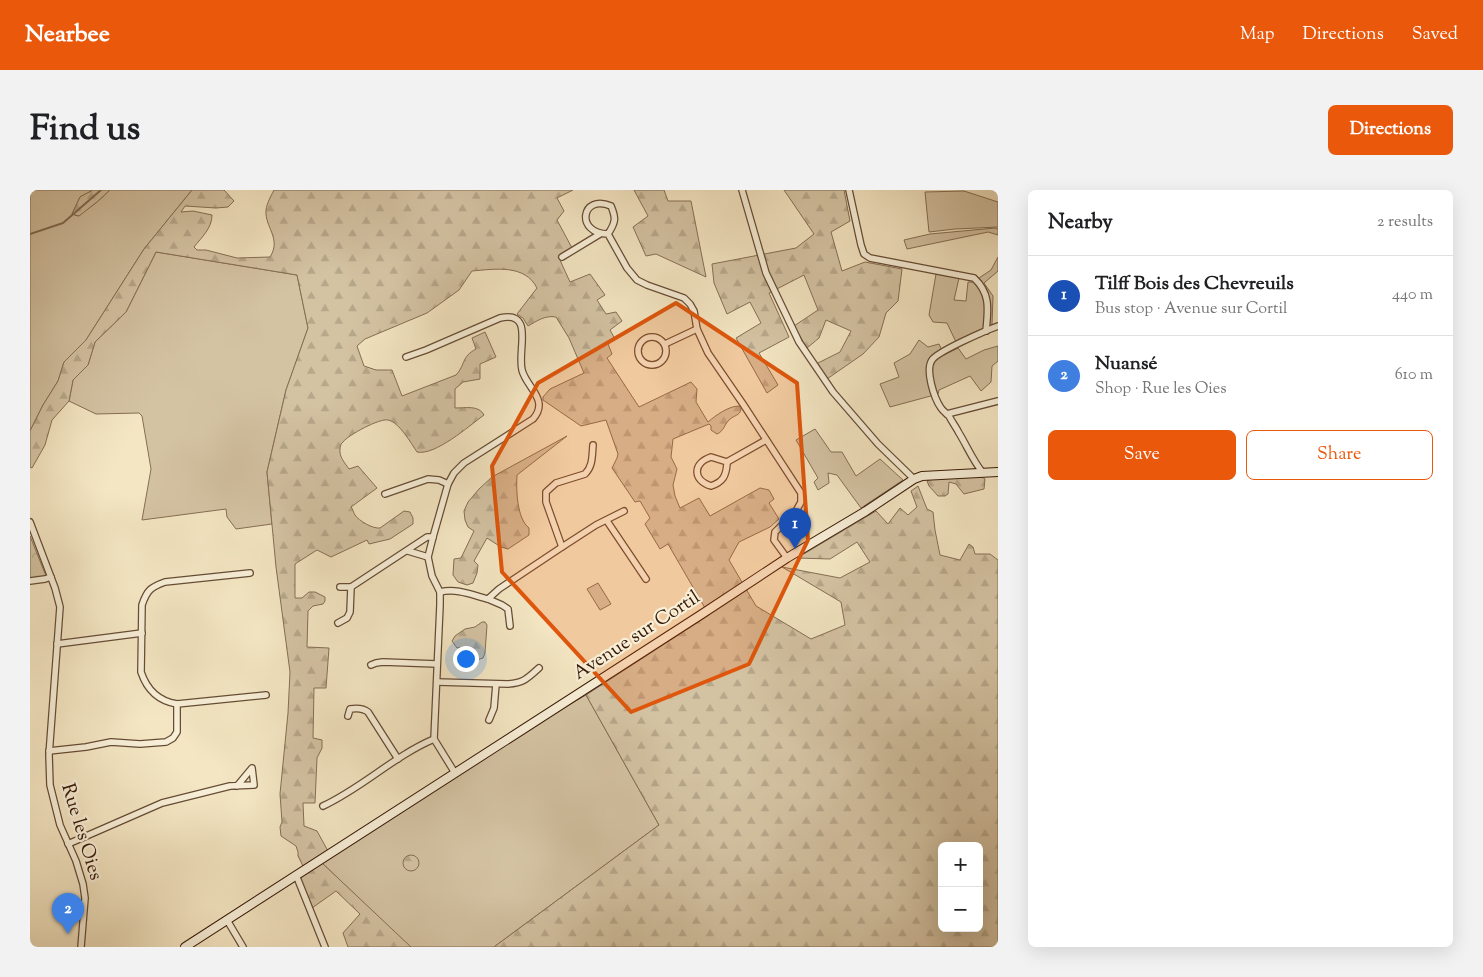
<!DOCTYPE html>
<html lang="en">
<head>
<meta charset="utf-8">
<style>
	:root { --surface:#fff; --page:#f2f2f2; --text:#202124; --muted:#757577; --line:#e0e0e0; --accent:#ea580c }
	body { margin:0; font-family:"Sorts Mill Goudy",serif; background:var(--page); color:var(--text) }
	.controls { position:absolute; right:15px; bottom:15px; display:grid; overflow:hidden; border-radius:8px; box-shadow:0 5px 20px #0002 }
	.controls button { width:45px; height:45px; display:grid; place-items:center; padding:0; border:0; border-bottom:1px solid var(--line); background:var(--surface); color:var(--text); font:25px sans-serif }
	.you { position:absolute; left:435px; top:468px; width:18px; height:18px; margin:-12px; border:4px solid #fff; border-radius:50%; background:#1a73e8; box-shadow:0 0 0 8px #1a73e833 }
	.badge { display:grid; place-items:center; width:32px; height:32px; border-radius:50%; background:var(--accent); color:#fff; font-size:16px; font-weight:700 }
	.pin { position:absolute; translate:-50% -41px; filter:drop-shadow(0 1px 2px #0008) }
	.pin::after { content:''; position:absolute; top:26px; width:18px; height:15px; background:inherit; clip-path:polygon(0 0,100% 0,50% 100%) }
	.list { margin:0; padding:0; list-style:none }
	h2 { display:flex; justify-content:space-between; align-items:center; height:65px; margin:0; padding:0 20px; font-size:21px }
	h2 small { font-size:16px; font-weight:400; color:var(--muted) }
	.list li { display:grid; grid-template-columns:32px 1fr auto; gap:15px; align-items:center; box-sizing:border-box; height:80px; padding:0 20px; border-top:1px solid var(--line) }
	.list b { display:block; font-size:19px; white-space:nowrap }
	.list p { margin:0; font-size:16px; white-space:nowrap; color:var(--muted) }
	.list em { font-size:16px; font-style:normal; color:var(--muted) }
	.actions { display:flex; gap:10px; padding:15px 20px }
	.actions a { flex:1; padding:11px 0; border:1px solid var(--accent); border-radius:8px; text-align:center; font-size:18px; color:var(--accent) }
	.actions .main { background:var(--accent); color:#fff }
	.map { position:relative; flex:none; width:968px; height:757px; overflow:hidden; border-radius:8px }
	header { display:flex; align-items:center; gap:30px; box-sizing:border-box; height:70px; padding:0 25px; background:var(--accent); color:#fff }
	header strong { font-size:24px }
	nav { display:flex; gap:28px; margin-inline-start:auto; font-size:18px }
	.intro { display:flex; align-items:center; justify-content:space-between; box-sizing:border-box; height:120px; padding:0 30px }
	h1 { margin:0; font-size:35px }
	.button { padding:12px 22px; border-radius:8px; background:var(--accent); color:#fff; font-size:18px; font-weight:700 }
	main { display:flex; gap:30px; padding:0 30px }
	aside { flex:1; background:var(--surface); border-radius:8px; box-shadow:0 5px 20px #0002 }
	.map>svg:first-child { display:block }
	.grass { fill:#d4c3a3; stroke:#866e54 }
	.forest { fill:url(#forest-firs); stroke:#866e54; fill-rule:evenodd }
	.park { fill:url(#park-crowns); stroke:#866e54 }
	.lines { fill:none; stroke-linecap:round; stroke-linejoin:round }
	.stream { stroke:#826a51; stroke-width:2 }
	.street-casing { stroke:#664c35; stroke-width:8 }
	.secondary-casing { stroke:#371906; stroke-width:10 }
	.street { stroke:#f8efd8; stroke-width:5.5 }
	.secondary { stroke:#f8efd8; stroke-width:8 }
	.marked { fill:#df560c; fill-opacity:0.2; stroke:#df560c; stroke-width:4; stroke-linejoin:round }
	.labels { text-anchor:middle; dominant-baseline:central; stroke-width:4.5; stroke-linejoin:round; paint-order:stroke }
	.street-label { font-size:19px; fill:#371906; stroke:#f8efd8 }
</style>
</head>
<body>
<header>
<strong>Nearbee</strong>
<nav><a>Map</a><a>Directions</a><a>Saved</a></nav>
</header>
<div class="intro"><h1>Find us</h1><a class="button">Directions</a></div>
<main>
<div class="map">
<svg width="968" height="757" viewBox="0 0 968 757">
	<defs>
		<pattern id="forest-firs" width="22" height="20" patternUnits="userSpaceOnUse" patternTransform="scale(1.25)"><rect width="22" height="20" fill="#d4c3a3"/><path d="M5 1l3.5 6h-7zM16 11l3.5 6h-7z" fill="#b7a78b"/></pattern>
		<pattern id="park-crowns" width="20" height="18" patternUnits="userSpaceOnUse" patternTransform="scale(1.25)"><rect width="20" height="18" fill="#d4c3a3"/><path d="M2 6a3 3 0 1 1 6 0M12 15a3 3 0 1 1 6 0" fill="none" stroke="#b7a78b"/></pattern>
	</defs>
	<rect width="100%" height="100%" fill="#f4e6c3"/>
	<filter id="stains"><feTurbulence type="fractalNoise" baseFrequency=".004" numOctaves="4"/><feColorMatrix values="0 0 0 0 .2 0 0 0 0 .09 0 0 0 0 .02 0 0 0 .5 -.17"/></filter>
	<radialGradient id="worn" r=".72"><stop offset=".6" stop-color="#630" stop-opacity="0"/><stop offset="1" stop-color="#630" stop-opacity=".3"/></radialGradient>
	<!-- grass -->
	<g class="grass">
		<polygon points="0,0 63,0 50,7 42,24 48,26 67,12 80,0 162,0 114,59 56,150 34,172 28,191 13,215 0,241"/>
		<polygon points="934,1 968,12 968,37 925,39 899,42 895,2"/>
		<polygon points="965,38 968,39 968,45 958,42 877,59 874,50 900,44"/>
		<polygon points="126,62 267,85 278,138 256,200 237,282 242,334 206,339 197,327 196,319 112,330 121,279 112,226 109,223 66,224 39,211 43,190 58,175 65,152 96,122"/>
		<polygon points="968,67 968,81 954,93 963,106 962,135 926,152 917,133 903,132 899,125 906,84 929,88 924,110 936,111 938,92 943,92 961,80"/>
		<polygon points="889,150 898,157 909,154 914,165 928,158 936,169 954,160 968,156 968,171 962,176 961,192 951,201 940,186 909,200 908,204 860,217 850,194 869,187 864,173 880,164"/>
		<polygon points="785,239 801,262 812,262 826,286 850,269 873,290 831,318 807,285 798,283 799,293 788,300 784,292 788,288 766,250"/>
		<polygon points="568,393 581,414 570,420 557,399"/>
		<polygon points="556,505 629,635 464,757 380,757 292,673 516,528"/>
	</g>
	<!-- forest -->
	<g class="forest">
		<polygon points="63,0 80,0 67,12 49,26 42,24 50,7"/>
		<path d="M162,0H194L204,11L198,17L186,18L155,16L151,22L163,21L182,25C182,38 172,47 164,57L167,60H176L207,68L240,67C251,50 237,39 236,24C235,16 241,6 244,0H543L527,8L534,21L527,30L542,58L529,68L540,92L560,84L575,105L567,110L576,124L586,122L592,131L580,140L585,149L578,154L582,164L577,168L609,217L661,192L667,199L666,212L678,232C686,225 699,216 709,216L711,219C710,226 704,225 699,230C694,235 694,241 687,244L681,240V236L679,234L643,249L641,267L647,279L643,295L645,306L650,318L669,308L680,326L730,298L739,300L744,309L739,313L749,329L740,337L709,352L699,370L726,416L781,449L815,435L811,412L752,377L810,388L840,372L827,352L800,369L767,368L846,321L858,334L870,318L878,325L887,317L881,301L888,296L897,319L903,322L905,340L910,365L930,370L939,354L943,357L945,364H960L968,370V757H464L629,635L556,505L679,425L638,354L630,359L615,334L620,328L610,311L605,312L582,278L587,268L588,264L576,230L551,236L513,210V207L520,199L554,183L539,148L526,127C515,125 507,131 498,136L493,128L487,124L507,98C495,74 465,79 442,81L429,100L397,123L335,149L327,156L334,176L346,180H362L372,206L426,185C436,174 431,167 446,159L442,148L455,142L466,167L450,174V189L433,192L425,199V218C436,218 449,215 454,225C439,236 405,266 387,262C381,253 369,232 358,230C350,228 318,245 313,252C311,253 310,257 310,259C309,267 315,273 319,279L328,276L347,298L321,317C323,319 323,322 325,325C329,331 343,339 350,338L374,321L380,322L383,328V334L360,349L339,354L337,350L301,367L287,360L265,374V408H272L279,402H285L295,407V411L293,414L283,416L278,421L277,457L299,458L296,498H284L283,548L292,550V558L287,568L285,613H273L274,636L287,641L298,661L274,678L268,666V662L266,656L251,646L250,637L252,632L250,604L258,523L260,482L246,377L237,282L256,200L278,138L267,85L126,62L96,122L65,152L58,175L43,190L39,211L22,230L15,255L2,278L0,277V241L13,215L28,191L34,172L56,150L114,59ZM912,656H949V738H912Z"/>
		<polygon points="604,0 634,0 638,11 661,11 676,87 626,64 616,66 603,37 618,26"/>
		<polygon points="754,0 814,0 820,31 801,42 812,81 835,72 872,79 868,111 856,123 849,147 833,164 797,189 786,174 810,162 821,141 796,130 789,148 777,158 764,136 788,120 774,85 739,103 759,147 729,163 748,195 737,203 706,148 731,133 720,112 697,124 684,93 682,74 766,58 784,44"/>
		<path d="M537,246L487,285C486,300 487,329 499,338V345L478,359L471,357L457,348L444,371L448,375L447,383L443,393L437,395L428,392L423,385L424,369L431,368L444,341L438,337L435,330L434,321L438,312L449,299L462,287Z"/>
		<polygon points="938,287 952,287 955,289 954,299 934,304 926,294 919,292 918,304 915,306 908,306 899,296 897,291 901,289"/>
		<path d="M452,432H455L457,435L455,463L453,468C447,470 442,472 435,470L436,461L433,457L427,458L422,451L425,446L435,439L445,437Z"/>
		<circle cx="381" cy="673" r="8"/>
		<polygon points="292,673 381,757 318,757 313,743 330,724 306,701 282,718 270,687"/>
	</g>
	<!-- park -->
	<polygon class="park" points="0,346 16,386 0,389"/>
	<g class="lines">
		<!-- stream -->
		<polyline class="stream" points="0,44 33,33 71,0"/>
		<!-- street casing -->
		<g class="street-casing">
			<g id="street">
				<polyline points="712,0 736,83 769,152 803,202 848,254 884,289"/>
				<path d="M819,0L831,55L834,64L840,68L944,88C961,104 958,120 956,141"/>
				<path d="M578,44C586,32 586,28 581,16C551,3 545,44 578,44L597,78L607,90L617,95L654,108L660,114L664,121L667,139L678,163L713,214L771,303V312L766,321L745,342L744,350L757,368"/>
				<polyline points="532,67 570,44"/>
				<circle cx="622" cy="161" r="14"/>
				<polyline points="635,154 667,139"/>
				<path d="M376,167L396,160L470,128C505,120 487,160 492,180C496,197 520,210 503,229L434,273L424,283L418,294L403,347L398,367L402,386L410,402V415L404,549L425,583"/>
				<polyline points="917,224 968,211"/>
				<path d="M681,267L697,272V274C696,286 693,292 681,296C662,290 663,273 681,267Z"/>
				<polyline points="697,272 736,250"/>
				<path d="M953,283C943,271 937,256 929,243C926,237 922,232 919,226C916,223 913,221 911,218C904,208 895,180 902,170C908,161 957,140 968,136"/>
				<polyline points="355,304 398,289 409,290 418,294"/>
				<polyline points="577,331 616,389"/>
				<polyline points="0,332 25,398 30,417 19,565 20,595 30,635 46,671 53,694 55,708 51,757"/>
				<path d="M532,357L516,312V302L526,293L555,284C563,276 562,266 563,255"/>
				<polyline points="378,361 398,367"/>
				<path d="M220,383L135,392C121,397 117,400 112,415L111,482C117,500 128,511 147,514L236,505"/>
				<polyline points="0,391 15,389 21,387"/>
				<polyline points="310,397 321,397"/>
				<path d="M410,402C427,398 442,405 458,409L469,399L532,357L566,335L594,321"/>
				<polyline points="458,409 472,415 478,419 480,436"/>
				<polyline points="308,433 317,428 320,422 321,397 397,347 403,347"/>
				<polyline points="27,454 112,443"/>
				<polyline points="341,475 346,473 353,472 407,474"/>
				<path d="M407,492L478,494C493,493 497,489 509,478"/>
				<path d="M318,526L320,519C326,518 333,518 338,522L368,569"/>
				<polyline points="459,530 464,518 466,494"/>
				<polyline points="19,561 56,557 81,552 110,554 136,552 143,548 147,542 147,514"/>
				<path d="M293,616C332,598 364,566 404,549"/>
				<polyline points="38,654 132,613 200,596 224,595 222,578 207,596"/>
				<polyline points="266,685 295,757"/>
				<polyline points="197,730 213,757"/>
			</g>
		</g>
		<!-- secondary casing -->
		<g class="secondary-casing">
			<polyline id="secondary" points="155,757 672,424 757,368 836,321 884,289 892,286 968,282"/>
		</g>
		<!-- street -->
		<use href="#street" class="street"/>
		<!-- secondary -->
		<use href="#secondary" class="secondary"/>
	</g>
	<!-- marked area -->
	<path class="marked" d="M646,113L767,193L778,350L719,474L601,522L472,382L462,276L508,193Z"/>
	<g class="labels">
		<!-- street labels -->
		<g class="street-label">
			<text transform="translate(607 446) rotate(-33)">Avenue sur Cortil</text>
			<text transform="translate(51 642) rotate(73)">Rue les Oies</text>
		</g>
	</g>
	<rect width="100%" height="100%" filter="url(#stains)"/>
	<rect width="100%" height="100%" fill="url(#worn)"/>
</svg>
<div class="controls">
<button>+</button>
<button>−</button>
</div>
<div class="you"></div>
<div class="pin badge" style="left:765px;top:359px;background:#1a4fb4">1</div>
<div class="pin badge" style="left:38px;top:744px;background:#3f7fe0">2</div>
</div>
<aside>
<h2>Nearby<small>2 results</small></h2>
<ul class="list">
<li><span class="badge" style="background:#1a4fb4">1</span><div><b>Tilff Bois des Chevreuils</b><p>Bus stop · Avenue sur Cortil</p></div><em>440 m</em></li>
<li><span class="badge" style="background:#3f7fe0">2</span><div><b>Nuansé</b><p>Shop · Rue les Oies</p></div><em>610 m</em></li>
</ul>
<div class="actions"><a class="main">Save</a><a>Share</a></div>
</aside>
</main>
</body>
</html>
